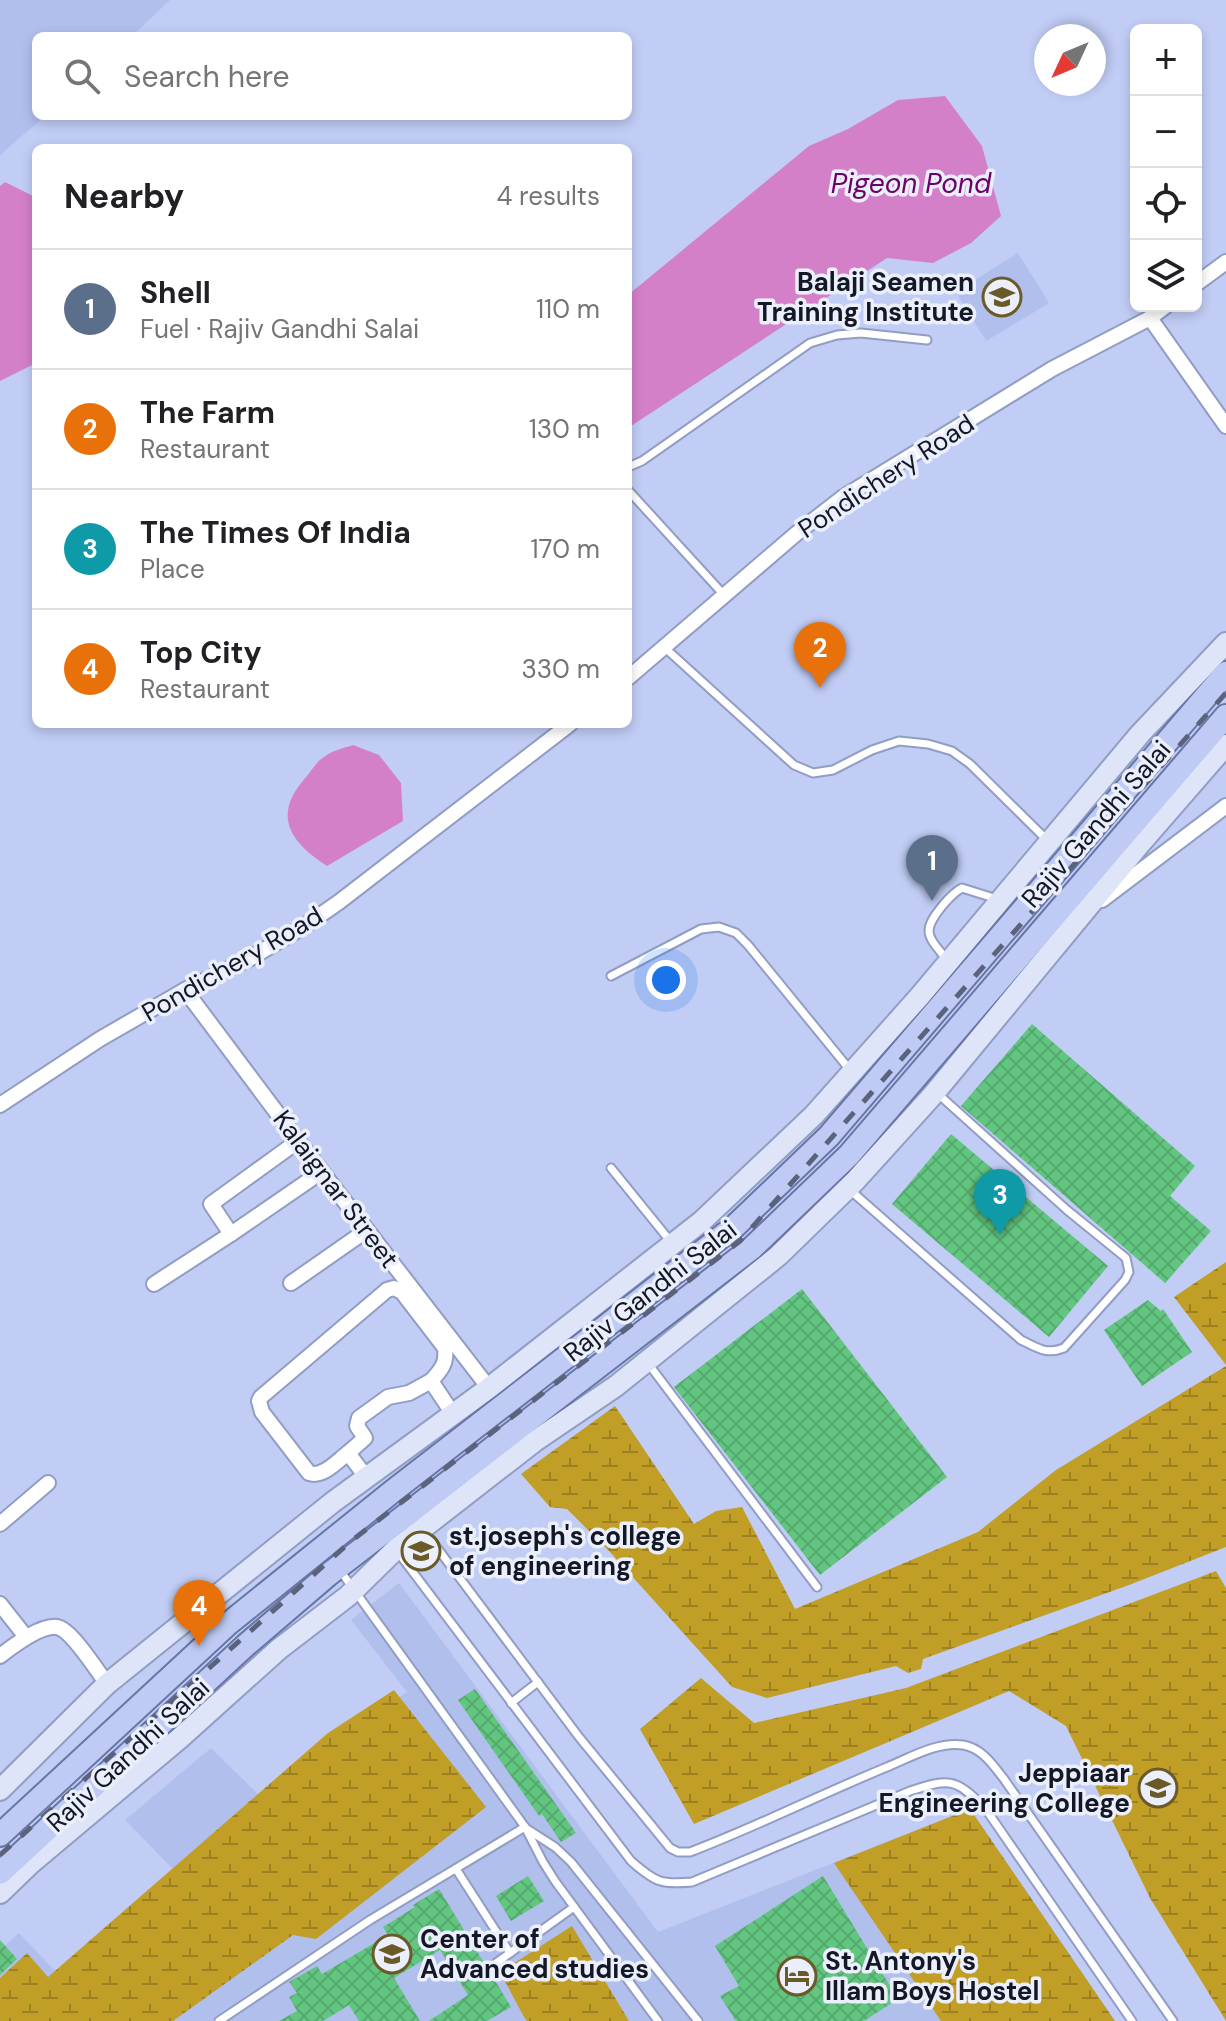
<!DOCTYPE html>
<html lang="en">
<head>
<meta charset="utf-8">
<style>
	:root { --surface:#fff; --page:#f6f6f6; --text:#202124; --muted:#757577; --line:#e0e0e0; --accent:#b45309 }
	body { margin:0; font-family:"DM Sans",sans-serif; background:var(--page); color:var(--text) }
	.controls { position:absolute; right:24px; top:24px; display:grid; overflow:hidden; border-radius:12px; box-shadow:0 4px 12px #0003 }
	.controls button { width:72px; height:72px; display:grid; place-items:center; padding:0; border:0; border-bottom:2px solid var(--line); background:var(--surface); color:var(--text); font:40px sans-serif }
	.compass { position:absolute; left:1034px; top:24px; width:72px; height:72px; border-radius:50%; background:var(--surface); box-shadow:0 4px 12px #0003; rotate:226deg }
	.you { position:absolute; left:666px; top:980px; width:28px; height:28px; margin:-20px; border:6px solid #fff; border-radius:50%; background:#1a73e8; box-shadow:0 0 0 12px #1a73e833 }
	.badge { display:grid; place-items:center; width:52px; height:52px; border-radius:50%; background:var(--accent); color:#fff; font-size:26px; font-weight:700 }
	.pin { position:absolute; translate:-50% -66px; filter:drop-shadow(0 2px 4px #0008) }
	.pin::after { content:''; position:absolute; top:42px; width:28px; height:24px; background:inherit; clip-path:polygon(0 0,100% 0,50% 100%) }
	.list { margin:0; padding:0; list-style:none }
	h2 { display:flex; justify-content:space-between; align-items:center; height:104px; margin:0; padding:0 32px; font-size:34px }
	h2 small { font-size:26px; font-weight:400; color:var(--muted) }
	.list li { display:grid; grid-template-columns:52px 1fr auto; gap:24px; align-items:center; box-sizing:border-box; height:120px; padding:0 32px; border-top:2px solid var(--line) }
	.list b { display:block; font-size:30px; white-space:nowrap }
	.list p { margin:0; font-size:26px; white-space:nowrap; color:var(--muted) }
	.list em { font-size:26px; font-style:normal; color:var(--muted) }
	.icon { flex:none; width:44px; height:44px; fill:none; stroke:currentColor; stroke-width:2; stroke-linecap:round; stroke-linejoin:round }
	.map { position:relative; flex:none; width:1226px; height:2021px; overflow:hidden }
	.search { position:absolute; background:var(--surface); box-shadow:0 4px 12px #0003; left:32px; top:32px; width:600px; height:88px; display:flex; align-items:center; gap:20px; box-sizing:border-box; padding:0 28px; border-radius:12px; color:var(--muted); font-size:30px }
	.panel { position:absolute; background:var(--surface); box-shadow:0 4px 12px #0003; left:32px; top:144px; width:600px; height:584px; border-radius:12px }
	.map>svg:first-child { display:block }
	.built { fill:#b1bfec }
	.wetland { fill:url(#wetland-marsh) }
	.water { fill:#d480c9 }
	.building { fill:url(#building-cross-hatch) }
	.lines { fill:none; stroke-linecap:round; stroke-linejoin:round }
	.lane-casing { stroke:#919dc3; stroke-width:11 }
	.street-casing { stroke:#919dc3; stroke-width:18 }
	.secondary-casing { stroke:#919dc3; stroke-width:24 }
	.primary-casing { stroke:#6876a7; stroke-width:26 }
	.lane { stroke:#fff; stroke-width:7 }
	.street { stroke:#fff; stroke-width:14 }
	.secondary { stroke:#dfe5f9; stroke-width:20 }
	.primary { stroke:#bfcbf4; stroke-width:22 }
	.rail { stroke:#5b627b; stroke-width:5; stroke-dasharray:14 14; stroke-linecap:butt }
	.labels { text-anchor:middle; dominant-baseline:central; stroke-width:7; stroke-linejoin:round; paint-order:stroke }
	.poi-label { font-size:26px; font-weight:bold; fill:#141826; stroke:#ebeffb; text-anchor:start }
	.street-label { font-size:26px; fill:#141826; stroke:#ebeffb }
	.water-label { font-size:28px; font-style:italic; fill:#6e0168; stroke:#ebeffb }
</style>
</head>
<body>
<div class="map">
<svg width="1226" height="2021" viewBox="0 0 1226 2021">
	<defs>
		<pattern id="wetland-marsh" width="20" height="14" patternUnits="userSpaceOnUse" patternTransform="scale(2)"><rect width="20" height="14" fill="#c19e26"/><path d="M1 5h8M5 5V1M11 12h8M15 12V8" fill="none" stroke="#9c8021"/></pattern>
		<pattern id="building-cross-hatch" width="8" height="8" patternUnits="userSpaceOnUse" patternTransform="scale(2)"><rect width="8" height="8" fill="#62c680"/><path d="M0 0l8 8M0 8l8-8" fill="none" stroke="#54a96e"/></pattern>
	</defs>
	<rect width="100%" height="100%" fill="#c1cdf5"/>
	<!-- built -->
	<g class="built">
		<polygon points="0,0 170,0 132,36 36,36 36,116 45,116 0,155"/>
		<polygon points="1018,253 1049,303 986,341 956,292"/>
		<polygon points="399,1583 658,1932 970,1809 1115,2021 0,2021 0,1950 19,1933 63,1979 178,1874 125,1820 211,1748 268,1804 343,1736 407,1692 351,1620"/>
	</g>
	<!-- wetland -->
	<g class="wetland">
		<polygon points="1226,1262 1226,1365 1174,1297"/>
		<polygon points="1226,1366 1226,1547 1129,1585 923,1659 921,1669 908,1673 896,1666 767,1698 732,1687 610,1552 567,1509 550,1507 521,1474 615,1406 694,1524 716,1511 742,1507 795,1609 978,1532 1056,1470"/>
		<polygon points="1216,1571 1226,1588 1226,2021 1150,1898 1066,1726 1009,1691 694,1824 640,1729 701,1678 754,1723 906,1688"/>
		<polygon points="394,1690 486,1807 316,1939 293,1935 173,2021 0,2021 0,1978 27,1953 48,1977 328,1733"/>
		<polygon points="970,1809 1115,2021 941,2021 834,1863"/>
		<polygon points="572,1926 629,2021 527,2021 524,2017 500,1972"/>
	</g>
	<!-- water -->
	<g class="water">
		<polygon points="945,96 982,146 1001,216 971,243 933,263 887,258 628,428 628,295 809,146 848,129 898,100"/>
		<polygon points="5,182 35,197 36,199 36,363 0,381 0,186"/>
		<path d="M353,745L379,755L401,783L403,821L327,866C288,841 272,814 307,776C312,770 317,761 324,757C331,751 344,748 353,745Z"/>
	</g>
	<!-- building -->
	<g class="building">
		<polygon points="1032,1024 1195,1166 1170,1196 1211,1231 1165,1283 961,1106"/>
		<polygon points="951,1134 1108,1266 1049,1337 892,1204"/>
		<polygon points="802,1289 947,1477 820,1575 674,1387"/>
		<polygon points="1148,1300 1161,1311 1163,1309 1192,1352 1142,1386 1104,1330"/>
		<polygon points="475,1689 576,1833 561,1842 542,1814 539,1816 458,1700"/>
		<polygon points="528,1876 544,1901 511,1921 496,1896"/>
		<polygon points="823,1876 898,1999 864,2021 736,2021 720,1996 739,1986 715,1946"/>
		<polygon points="439,1889 511,2007 487,2021 429,2021 468,1995 440,1950 394,1978 420,2021 359,2021 349,2005 323,2021 279,2021 297,2011 289,1997 297,1993 289,1982 317,1966 322,1974 388,1935 383,1927 415,1907 413,1905"/>
		<polygon points="0,1940 17,1959 0,1975"/>
	</g>
	<g class="lines">
		<!-- lane casing -->
		<g class="lane-casing">
			<g id="lane">
				<polyline points="628,467 642,461 810,343 837,335 861,333 927,340"/>
				<polyline points="628,490 724,595"/>
				<polyline points="664,647 794,765 813,773 833,770 872,750 899,741 928,744 952,751 970,764 1047,840"/>
				<path d="M947,960C927,935 921,932 943,905C949,898 954,892 962,888L997,899"/>
				<polyline points="611,976 701,929 719,927 736,933 748,945 850,1070"/>
				<polyline points="611,1168 671,1242"/>
				<path d="M850,1190L1021,1340C1038,1348 1046,1355 1064,1348L1125,1280L1129,1272L1126,1258L1067,1210L937,1093"/>
				<polyline points="647,1362 817,1587"/>
				<path d="M423,1529L579,1737L670,1848L678,1852H690C756,1827 821,1794 887,1767C909,1758 938,1741 963,1745C982,1748 993,1765 1004,1779L1173,2021"/>
				<path d="M397,1551L631,1861C655,1882 661,1885 692,1882L910,1791C950,1778 955,1778 985,1808L1132,2021"/>
				<polyline points="339,1569 525,1827 543,1862 555,1881 658,2021"/>
				<polyline points="511,1703 538,1682"/>
				<polyline points="527,1829 555,1847 571,1862 698,2021"/>
				<polyline points="456,1869 510,1953"/>
				<polyline points="496,1963 574,1907"/>
				<polyline points="219,2021 370,1920 525,1827"/>
			</g>
		</g>
		<!-- street casing -->
		<g class="street-casing">
			<g id="street">
				<polyline points="1196,284 1226,262"/>
				<polyline points="1150,318 1226,426"/>
				<polyline points="628,678 797,533 842,498 1052,369 1150,318 1166,306"/>
				<polyline points="1102,900 1226,806"/>
				<polyline points="185,990 298,1141 489,1388"/>
				<polyline points="0,1105 100,1039 185,990 249,959 306,925 339,902 570,724"/>
				<polyline points="231,1234 311,1179"/>
				<polyline points="291,1283 367,1230"/>
				<polyline points="154,1284 231,1234 211,1204 298,1141"/>
				<polyline points="348,1453 365,1438 357,1426 359,1418 388,1397 409,1393 431,1381"/>
				<path d="M367,1478L348,1453C337,1461 323,1478 309,1473L262,1412L259,1401L261,1397L387,1290L394,1288L402,1292L445,1348C447,1364 441,1370 431,1381L453,1414"/>
				<polyline points="0,1524 48,1483"/>
				<polyline points="0,1604 26,1637"/>
				<path d="M0,1656C13,1646 40,1625 57,1627C71,1629 98,1672 107,1684"/>
			</g>
		</g>
		<!-- secondary casing -->
		<g class="secondary-casing">
			<g id="secondary">
				<polyline points="0,1790 107,1684 333,1502 489,1388 702,1221 814,1115 920,996 1140,734 1226,643"/>
				<polyline points="0,1893 30,1864 180,1738 279,1649 348,1596 396,1549 535,1441 616,1386 778,1256 855,1181 932,1096 1140,844 1226,745"/>
			</g>
		</g>
		<!-- primary casing -->
		<g class="primary-casing">
			<g id="primary">
				<polyline points="0,1835 228,1624 393,1491 734,1227 829,1136 1226,673"/>
				<polyline points="0,1873 246,1645 328,1575 752,1248 849,1155 1226,716"/>
			</g>
		</g>
		<!-- lane -->
		<use href="#lane" class="lane"/>
		<!-- street -->
		<use href="#street" class="street"/>
		<!-- secondary -->
		<use href="#secondary" class="secondary"/>
		<!-- primary -->
		<use href="#primary" class="primary"/>
		<!-- rail -->
		<polyline class="rail" points="0,1855 350,1542 740,1241 1226,693"/>
	</g>
	<!-- icons -->
	<defs>
		<g id="university-ring" transform="scale(2)"><circle r="9.5" fill="#ebeffb" stroke="#6a5a27" stroke-width="1.5"/><path d="M0-5L7-2L0 1L-7-2ZM-4 1L0 2.5L4 1V4Q0 6-4 4Z" fill="#6a5a27"/></g>
		<g id="hotel-ring" transform="scale(2)"><circle r="9.5" fill="#ebeffb" stroke="#6a5a27" stroke-width="1.5"/><path d="M-6-4.5h1.5V1H6V5H4.5V3h-9V5H-6ZM-4 0a1.8 1.8 0 1 1 3.6 0ZM.5 0V-2.5h3Q6-2.5 6 0Z" fill="#6a5a27"/></g>
	</defs>
	<g fill-rule="evenodd">
		<use href="#university-ring" x="1002" y="297"/>
		<use href="#university-ring" x="421" y="1551"/>
		<use href="#university-ring" x="1158" y="1788"/>
		<use href="#university-ring" x="392" y="1954"/>
		<use href="#hotel-ring" x="797" y="1976"/>
	</g>
	<g class="labels">
		<!-- poi labels -->
		<g class="poi-label">
			<text x="974" y="282" text-anchor="end">Balaji Seamen<tspan x="974" dy="30">Training Institute</tspan></text>
			<text x="449" y="1536">st.joseph's college<tspan x="449" dy="30">of engineering</tspan></text>
			<text x="1130" y="1773" text-anchor="end">Jeppiaar<tspan x="1130" dy="30">Engineering College</tspan></text>
			<text x="420" y="1939">Center of<tspan x="420" dy="30">Advanced studies</tspan></text>
			<text x="825" y="1961">St. Antony's<tspan x="825" dy="30">Illam Boys Hostel</tspan></text>
		</g>
		<!-- street labels -->
		<g class="street-label">
			<text transform="translate(886 476) rotate(-33)">Pondichery Road</text>
			<text transform="translate(1096 824) rotate(-49)">Rajiv Gandhi Salai</text>
			<text transform="translate(232 964) rotate(-30)">Pondichery Road</text>
			<text transform="translate(336 1189) rotate(53)">Kalaignar Street</text>
			<text transform="translate(650 1291) rotate(-38)">Rajiv Gandhi Salai</text>
			<text transform="translate(128 1755) rotate(-43)">Rajiv Gandhi Salai</text>
		</g>
		<!-- water labels -->
		<g class="water-label">
			<text x="911" y="183">Pigeon Pond</text>
		</g>
	</g>
</svg>
<div class="controls">
<button>+</button>
<button>−</button>
<button><svg class="icon" aria-label="locate" viewBox="0 0 24 24"><circle cx="12" cy="12" r="6"/><path d="M12 2v4M12 18v4M2 12h4M18 12h4"/></svg></button>
<button><svg class="icon" aria-label="layers" viewBox="0 0 24 24"><path d="M12 4l9 5-9 5-9-5zM3 14l9 5 9-5"/></svg></button>
</div>
<svg class="compass" viewBox="-18 -18 36 36"><path d="M0-13l5 13h-10z" fill="#e53935"/><path d="M0 13l5-13h-10z" fill="#757577"/></svg>
<div class="you"></div>
<div class="pin badge" style="left:932px;top:901px;background:#5c6f8a">1</div>
<div class="pin badge" style="left:820px;top:688px;background:#e8710a">2</div>
<div class="pin badge" style="left:1000px;top:1235px;background:#0f9aa8">3</div>
<div class="pin badge" style="left:199px;top:1646px;background:#e8710a">4</div>
<div class="search"><svg class="icon" aria-label="search" viewBox="0 0 24 24"><circle cx="10" cy="10" r="6"/><path d="M15 15l6 6"/></svg>Search here</div>
<section class="panel">
<h2>Nearby<small>4 results</small></h2>
<ul class="list">
<li><span class="badge" style="background:#5c6f8a">1</span><div><b>Shell</b><p>Fuel · Rajiv Gandhi Salai</p></div><em>110 m</em></li>
<li><span class="badge" style="background:#e8710a">2</span><div><b>The Farm</b><p>Restaurant</p></div><em>130 m</em></li>
<li><span class="badge" style="background:#0f9aa8">3</span><div><b>The Times Of India</b><p>Place</p></div><em>170 m</em></li>
<li><span class="badge" style="background:#e8710a">4</span><div><b>Top City</b><p>Restaurant</p></div><em>330 m</em></li>
</ul>
</section>
</div>
</body>
</html>
